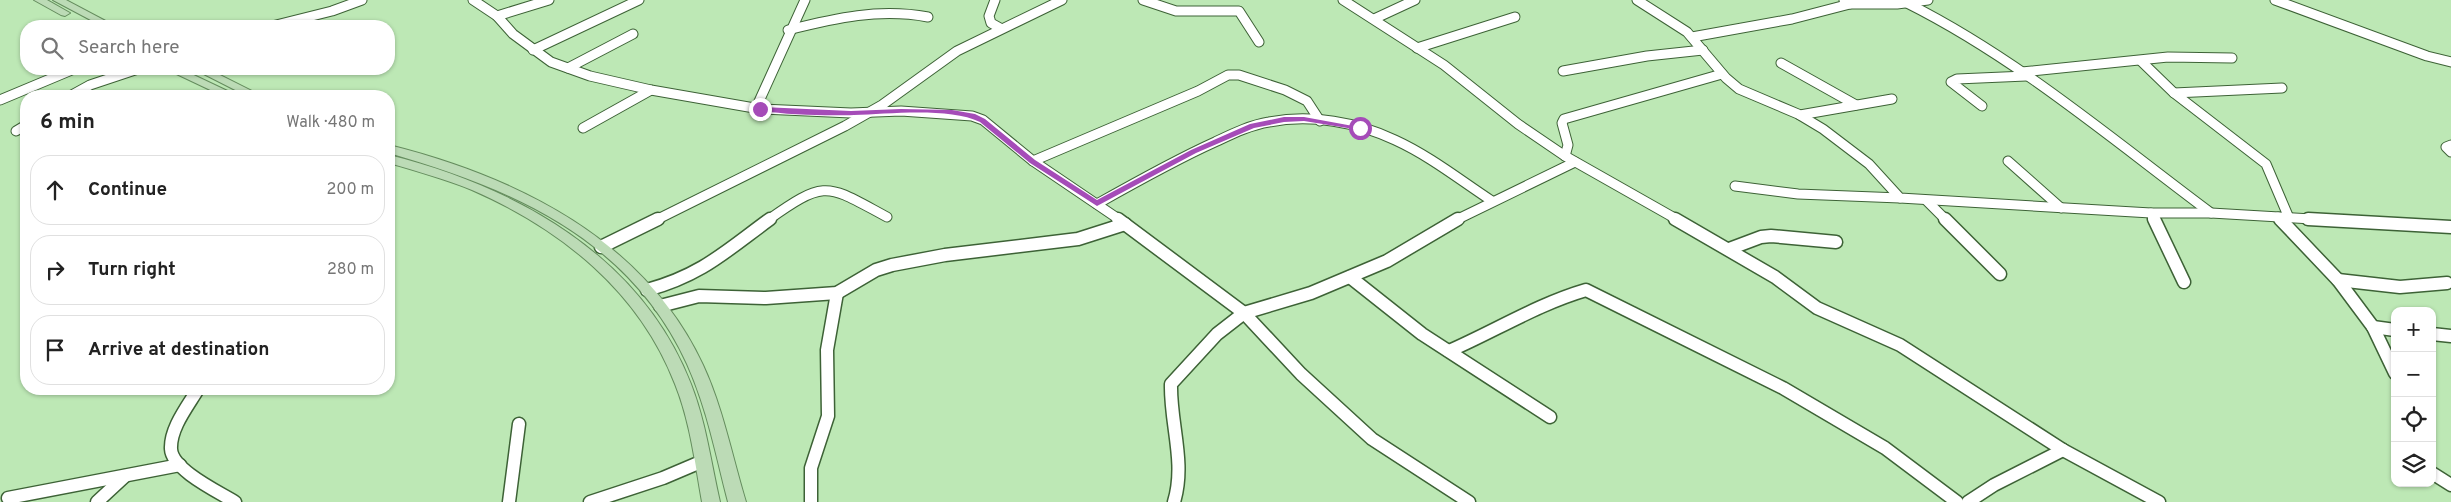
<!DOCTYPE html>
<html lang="en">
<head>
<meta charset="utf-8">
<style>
	:root { --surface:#fff; --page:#f6f6f6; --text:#222; --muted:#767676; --line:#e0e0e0 }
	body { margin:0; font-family:Overpass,sans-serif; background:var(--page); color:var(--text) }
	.controls { position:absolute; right:15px; bottom:15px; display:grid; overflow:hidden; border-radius:10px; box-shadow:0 1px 4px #0004 }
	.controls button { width:45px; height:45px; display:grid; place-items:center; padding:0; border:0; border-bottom:1px solid var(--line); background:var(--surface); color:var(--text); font:25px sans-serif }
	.stop { position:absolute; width:15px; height:15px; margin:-11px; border:4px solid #a54cb8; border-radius:50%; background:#fff }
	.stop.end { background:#a54cb8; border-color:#fff; box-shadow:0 1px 5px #0008 }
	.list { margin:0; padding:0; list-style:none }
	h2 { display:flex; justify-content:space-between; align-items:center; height:65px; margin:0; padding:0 20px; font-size:21px }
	h2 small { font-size:16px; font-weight:400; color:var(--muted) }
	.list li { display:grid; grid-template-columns:32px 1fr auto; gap:15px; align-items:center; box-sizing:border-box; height:70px; margin:0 10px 10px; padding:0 10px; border:1px solid var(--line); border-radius:20px }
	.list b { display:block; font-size:19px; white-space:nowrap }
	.list em { font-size:16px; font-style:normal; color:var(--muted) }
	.icon { flex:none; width:28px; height:28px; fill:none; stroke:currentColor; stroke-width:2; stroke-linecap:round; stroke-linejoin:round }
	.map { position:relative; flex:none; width:2451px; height:502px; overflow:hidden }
	.search { position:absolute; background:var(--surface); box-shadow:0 1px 4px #0004; left:20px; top:20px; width:375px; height:55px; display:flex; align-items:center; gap:12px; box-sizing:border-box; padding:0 18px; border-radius:20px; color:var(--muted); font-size:19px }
	.panel { position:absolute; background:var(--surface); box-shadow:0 1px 4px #0004; left:20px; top:90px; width:375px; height:305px; border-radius:20px }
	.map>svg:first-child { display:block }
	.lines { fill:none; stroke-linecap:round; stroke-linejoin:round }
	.minor-far1-casing { stroke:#3d6236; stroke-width:11 }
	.minor-casing { stroke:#3d6236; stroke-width:15 }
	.major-casing { stroke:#648c5d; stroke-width:2 }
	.minor-far1 { stroke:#fff; stroke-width:9 }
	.minor { stroke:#fff; stroke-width:12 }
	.major { fill:#bcdbb6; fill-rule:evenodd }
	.route { fill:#a54cb8 }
</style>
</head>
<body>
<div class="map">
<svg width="2451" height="502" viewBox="0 0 2451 502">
	<rect width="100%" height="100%" fill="#bde8b5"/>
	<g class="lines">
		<!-- minor-far1 casing -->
		<g class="minor-far1-casing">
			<g id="minor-far1">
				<polyline points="473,0 497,16 513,34 551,62 590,76 651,90 760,109 851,113 901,111 972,116 983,120 1033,161 1120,220"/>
				<polyline points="995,0 989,16 991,23 1000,28"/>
				<polyline points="1143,0 1176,11 1239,11 1259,42"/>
				<polyline points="1343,0 1444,65 1518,124 1565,156 1678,220"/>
				<polyline points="1637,0 1687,32 1726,78 1739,89 1798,114 1823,129 1869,164 1900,198 2151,213 2211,213 2329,220"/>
				<polyline points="1844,0 1850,4 1897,4 1928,0"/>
				<polyline points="2275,0 2427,56 2451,62"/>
				<path d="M1907,3C2017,58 2113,140 2211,213"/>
				<polyline points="497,16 549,0"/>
				<polyline points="1374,19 1415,0"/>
				<polyline points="272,26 332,11 362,0"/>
				<path d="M788,30C836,18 879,8 928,17"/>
				<polyline points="1692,37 1792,19 1850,4"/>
				<polyline points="1417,48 1515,17"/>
				<polyline points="533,50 639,0"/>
				<polyline points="2141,61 2174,93 2266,164 2289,218"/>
				<polyline points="1781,63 1856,105"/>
				<polyline points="568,68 633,34"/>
				<polyline points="1563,71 1647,56 1703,50"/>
				<polyline points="2022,72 2168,57 2232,58"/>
				<polyline points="2174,93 2282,88"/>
				<polyline points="70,96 90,85 138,69"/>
				<polyline points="0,100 74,69"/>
				<polyline points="1982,106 1951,82 1957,79 2026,76"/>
				<polyline points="756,108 805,0"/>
				<polyline points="1800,115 1892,99"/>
				<polyline points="583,128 651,90"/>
				<polyline points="16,131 26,125"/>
				<polyline points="2451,145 2446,147 2451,152"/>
				<polyline points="1565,156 1568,145 1562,123 1564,119 1722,74"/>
				<polyline points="1033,161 1198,91 1228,75 1239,75 1285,90 1307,101 1320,121"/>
				<polyline points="2008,161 2061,208"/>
				<polyline points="1735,186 1798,194 1900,198"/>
				<polyline points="1927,201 1946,220"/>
				<path d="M1097,204C1136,182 1175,160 1215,142C1232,134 1250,125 1269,122C1311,114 1357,122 1395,140C1430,156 1460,180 1492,201"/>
				<polyline points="2151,213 2154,220"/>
				<polyline points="2278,217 2281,220"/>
				<polyline points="656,220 845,126 882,105 957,51 1062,0"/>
				<path d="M768,220C827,178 827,185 887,217"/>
				<polyline points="1456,220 1575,162"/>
			</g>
		</g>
		<!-- minor casing -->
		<g class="minor-casing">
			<g id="minor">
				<polyline points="1118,219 1244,313 1301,374 1372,439 1469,502"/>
				<polyline points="1675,219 1775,277 1817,308 1900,345 2063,450 2159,502"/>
				<polyline points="1945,219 2000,274"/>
				<polyline points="2154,219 2184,282"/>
				<polyline points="2280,219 2338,280 2373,327 2395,373"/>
				<polyline points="2308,219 2451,227"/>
				<polyline points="601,247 658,219"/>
				<polyline points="1729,249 1761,237 1771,236 1836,242"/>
				<polyline points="1350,277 1422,334 1550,417"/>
				<polyline points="2338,280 2400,287 2447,283"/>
				<path d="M647,290C702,275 726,251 770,219"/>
				<polyline points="660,306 699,296 766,298 837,293 876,270 892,265 945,255 1078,239 1125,224"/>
				<polyline points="2373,327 2395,330"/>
				<polyline points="2432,334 2451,336"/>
				<path d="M1449,351C1495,331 1538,304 1586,290L1783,388L1885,448L1957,502"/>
				<path d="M198,389C188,406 170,428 171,449C172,470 219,492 235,502"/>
				<polyline points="2432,473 2451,485"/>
				<polyline points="8,498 180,465"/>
				<polyline points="97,502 125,476"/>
				<polyline points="509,502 519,424"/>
				<polyline points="590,502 663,478 703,461"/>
				<polyline points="811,502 811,468 828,416 827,350 837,293"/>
				<path d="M1174,502C1186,462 1170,424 1171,384L1217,334L1244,313L1311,293L1387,261L1458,219"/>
				<polyline points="1968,502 1994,485 2063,450"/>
			</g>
		</g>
		<!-- major casing -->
		<g class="major-casing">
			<g id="major">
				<polygon points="34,0 47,0 70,13 65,16 61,15"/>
				<polygon points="53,0 66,0 115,26 102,26"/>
				<polygon points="166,69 181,69 238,96 223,96"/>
				<polygon points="194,69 208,69 262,96 247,96"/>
				<path d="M389,145C517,177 645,240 703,365C723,408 732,456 746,502H728C716,456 707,408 687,364C630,239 513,189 389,153Z"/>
				<path d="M389,155C517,187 641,256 691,384C706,422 711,463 720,502H702C695,463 690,421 675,384C639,291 561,229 472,190C445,179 416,171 389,163Z"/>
			</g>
		</g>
		<!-- minor-far1 -->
		<use href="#minor-far1" class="minor-far1"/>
		<!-- minor -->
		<use href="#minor" class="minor"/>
		<!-- major -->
		<use href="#major" class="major"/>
	</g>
	<!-- route -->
	<path class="route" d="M760,107L851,111L901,109L952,110L975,114L985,119L1035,160L1097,200L1191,150L1250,124L1284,117H1304L1364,128L1360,130L1304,121L1284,122L1254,128L1196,153L1097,206L1030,163L980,122C949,107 889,114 854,115C828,116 783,115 758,110Z"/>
</svg>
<div class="controls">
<button>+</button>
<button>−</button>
<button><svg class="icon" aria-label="locate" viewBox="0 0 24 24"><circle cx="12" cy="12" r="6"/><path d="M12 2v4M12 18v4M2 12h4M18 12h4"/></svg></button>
<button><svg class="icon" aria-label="layers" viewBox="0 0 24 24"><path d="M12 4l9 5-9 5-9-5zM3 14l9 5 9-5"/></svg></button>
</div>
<div class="stop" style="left:1360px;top:128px"></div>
<div class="stop end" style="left:760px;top:109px"></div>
<div class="search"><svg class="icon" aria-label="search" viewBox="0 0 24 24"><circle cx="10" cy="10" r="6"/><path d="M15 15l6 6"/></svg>Search here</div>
<section class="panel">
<h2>6 min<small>Walk · 480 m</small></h2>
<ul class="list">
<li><svg class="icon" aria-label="ahead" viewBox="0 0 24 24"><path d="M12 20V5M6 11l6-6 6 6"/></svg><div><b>Continue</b></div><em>200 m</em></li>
<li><svg class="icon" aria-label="right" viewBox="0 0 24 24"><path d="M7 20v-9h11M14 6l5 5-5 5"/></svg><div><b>Turn right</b></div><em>280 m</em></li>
<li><svg class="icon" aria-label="arrive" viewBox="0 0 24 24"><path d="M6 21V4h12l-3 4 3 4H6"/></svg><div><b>Arrive at destination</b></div></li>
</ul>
</section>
</div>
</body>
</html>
